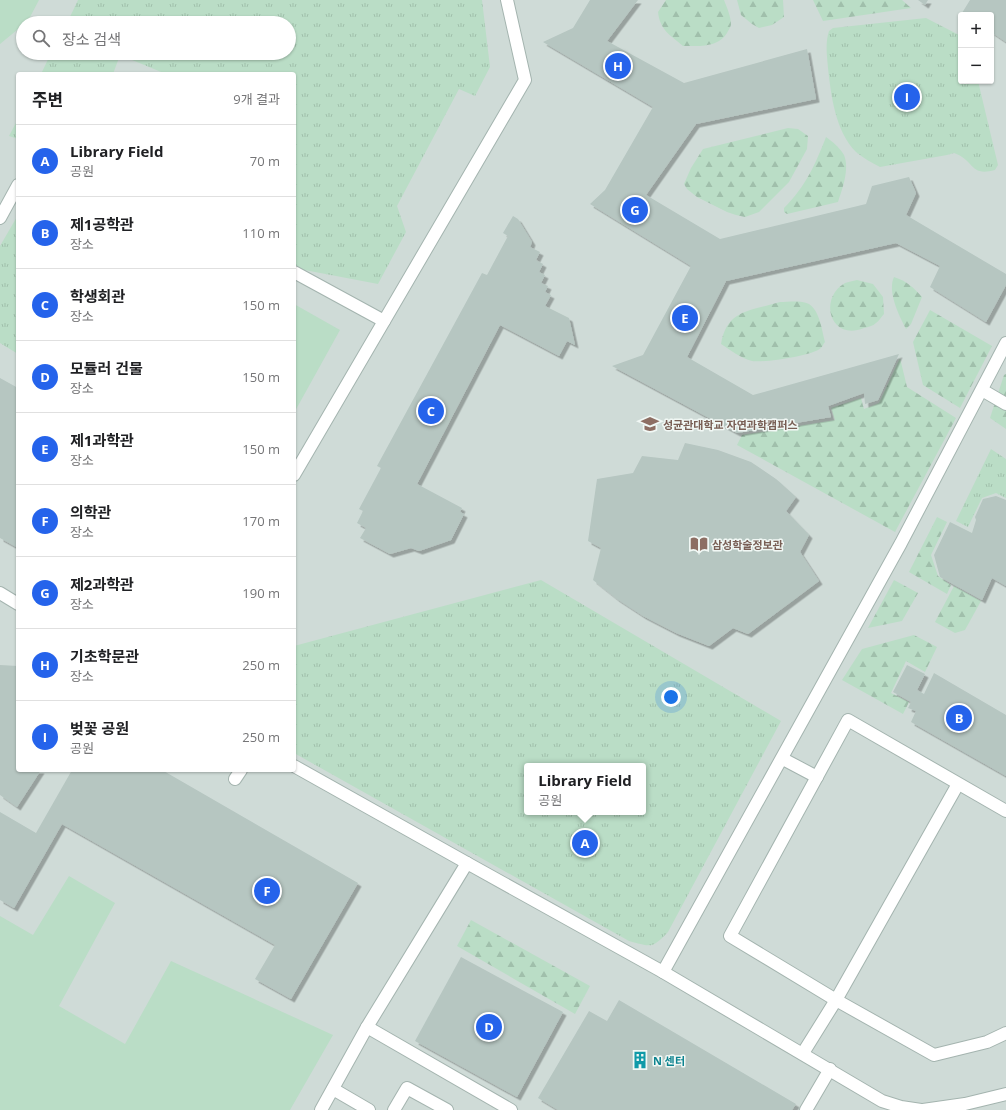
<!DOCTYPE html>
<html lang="ko">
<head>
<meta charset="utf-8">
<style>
	:root { --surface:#fff; --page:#f2f2f2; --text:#202124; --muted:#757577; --line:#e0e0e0; --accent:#2563eb }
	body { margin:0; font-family:"Open Sans","Noto Sans KR",sans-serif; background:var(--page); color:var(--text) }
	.controls { position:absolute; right:12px; top:12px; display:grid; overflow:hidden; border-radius:4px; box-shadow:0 1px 3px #0004 }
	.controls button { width:36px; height:36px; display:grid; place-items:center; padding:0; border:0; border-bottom:1px solid var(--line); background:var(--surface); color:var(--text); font:20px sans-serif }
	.you { position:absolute; left:671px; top:697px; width:14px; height:14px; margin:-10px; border:3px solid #fff; border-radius:50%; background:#1a73e8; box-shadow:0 0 0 6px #1a73e833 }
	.badge { display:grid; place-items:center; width:26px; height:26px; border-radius:50%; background:var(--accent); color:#fff; font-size:13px; font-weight:700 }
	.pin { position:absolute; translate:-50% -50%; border:2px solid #fff; box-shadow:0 1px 4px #0006 }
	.popup { position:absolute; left:524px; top:763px; width:122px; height:52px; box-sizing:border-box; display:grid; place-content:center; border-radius:4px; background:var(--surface); filter:drop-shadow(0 1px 3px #0005); font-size:13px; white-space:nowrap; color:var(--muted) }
	.popup b { font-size:15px; color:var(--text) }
	.popup::after { content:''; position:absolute; left:50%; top:100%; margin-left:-8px; border:8px solid transparent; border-top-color:var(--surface) }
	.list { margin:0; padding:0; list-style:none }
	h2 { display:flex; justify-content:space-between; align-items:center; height:52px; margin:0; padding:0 16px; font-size:17px }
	h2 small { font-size:13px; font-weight:400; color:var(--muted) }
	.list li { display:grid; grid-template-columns:26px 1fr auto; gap:12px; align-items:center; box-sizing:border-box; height:72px; padding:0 16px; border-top:1px solid var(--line) }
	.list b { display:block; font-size:15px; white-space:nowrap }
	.list p { margin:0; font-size:13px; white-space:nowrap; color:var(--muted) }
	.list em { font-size:13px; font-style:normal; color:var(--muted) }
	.icon { flex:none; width:22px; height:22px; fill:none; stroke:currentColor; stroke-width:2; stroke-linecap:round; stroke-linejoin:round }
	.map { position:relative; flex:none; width:1006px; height:1110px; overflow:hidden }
	.search { position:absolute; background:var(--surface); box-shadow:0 1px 3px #0004; left:16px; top:16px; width:280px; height:44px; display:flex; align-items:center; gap:10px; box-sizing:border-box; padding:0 14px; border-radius:22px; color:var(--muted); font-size:15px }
	.panel { position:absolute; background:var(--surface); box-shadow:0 1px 3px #0004; left:16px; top:72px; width:280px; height:700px; border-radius:4px }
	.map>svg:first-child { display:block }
	.built { fill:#cfdbd7; fill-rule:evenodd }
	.grass { fill:#baddc6 }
	.forest { fill:url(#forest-firs) }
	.park { fill:url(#park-tufts); fill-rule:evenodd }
	.building { fill:#b6c6c1; filter:url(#shadow) }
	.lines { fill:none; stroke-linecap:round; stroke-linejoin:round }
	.minor-casing { stroke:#a4b4af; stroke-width:14 }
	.minor { stroke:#fff; stroke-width:12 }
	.labels { text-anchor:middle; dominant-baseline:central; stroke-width:3; stroke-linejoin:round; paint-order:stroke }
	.education-label { font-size:11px; font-weight:bold; fill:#785e54; stroke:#f1f8f5; text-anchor:start }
	.culture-label { font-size:11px; font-weight:bold; fill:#0d838f; stroke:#f1f8f5; text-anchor:start }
</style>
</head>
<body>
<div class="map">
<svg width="1006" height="1110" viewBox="0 0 1006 1110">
	<defs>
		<pattern id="forest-firs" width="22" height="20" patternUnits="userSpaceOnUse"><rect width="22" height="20" fill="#baddc6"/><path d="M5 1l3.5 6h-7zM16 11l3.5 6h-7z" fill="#a0bfab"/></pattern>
		<pattern id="park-tufts" width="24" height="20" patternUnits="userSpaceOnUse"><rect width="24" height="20" fill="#baddc6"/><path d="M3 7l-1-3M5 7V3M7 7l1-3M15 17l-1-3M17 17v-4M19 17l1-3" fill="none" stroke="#a0bfab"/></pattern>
		<filter id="shadow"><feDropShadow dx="3.5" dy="3.5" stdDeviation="0" flood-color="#0004"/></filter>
	</defs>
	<rect width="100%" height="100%" fill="#e1ece8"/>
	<!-- built -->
	<path class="built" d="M0,0H1006V1110H0ZM961,15H991V81H961ZM23,23H289V53H23ZM18,74H294V770H18ZM527,766H643V812H527Z"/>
	<!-- grass -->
	<g class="grass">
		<polygon points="0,0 39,0 29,19 25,23 23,23 23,25 0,44"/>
		<polygon points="294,304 340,330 294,413"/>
		<polygon points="69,876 115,903 59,1006 125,1044 171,961 333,1035 290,1110 0,1110 0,916 33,935"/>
	</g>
	<!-- forest -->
	<g class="forest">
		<path d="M666,0H724C727,8 731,16 731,25C730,28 728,31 727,33C718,48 698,46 683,46C670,35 660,30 658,12Z"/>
		<polygon points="737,0 783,0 784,17 772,25 759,28 752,24 741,15"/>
		<polygon points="813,0 902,0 911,8 823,21"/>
		<polygon points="788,128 798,129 808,136 807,149 789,182 759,212 745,217 736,215 727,212 697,197 687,189 684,184 691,168 703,149"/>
		<path d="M826,137C832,141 841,149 844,155C850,169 842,190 838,202L787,214L784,212V208C806,186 815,165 826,137Z"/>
		<path d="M894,277C907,281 914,288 922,297L911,324L906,329C899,316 887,291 894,277Z"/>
		<path d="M857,280L873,284L883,297L884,314C881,317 879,321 876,323C873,326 868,327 864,328C830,342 818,298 845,283C848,282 853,281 857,280Z"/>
		<path d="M780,302C788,302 801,300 809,304C820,311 822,331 825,342C823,344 823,346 821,348C812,356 764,363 752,361C741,358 730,350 721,344C727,309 751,311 780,302Z"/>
		<polygon points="930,310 992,346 960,408 923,385 913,342"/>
		<polygon points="900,358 907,387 956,418 895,532 737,445 742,435 835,420 831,408 861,398 864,409 879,403"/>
		<polygon points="1006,374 1006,429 990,418 1004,375"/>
		<polygon points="937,517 947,522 931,555 938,576 951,585 947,594 909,572"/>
		<polygon points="894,580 918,593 902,621 868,628"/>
		<polygon points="954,586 981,601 965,630 955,633 935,622"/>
		<polygon points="914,635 937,647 925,672 906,661 891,693 909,702 903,714 842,680 862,649"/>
		<polygon points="471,920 590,986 575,1014 457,946"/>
	</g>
	<!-- park -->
	<g class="park">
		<polygon points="78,0 482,0 490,67 475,96 459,89 397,206 406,232 378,284 294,268 294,74 166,74 120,55 113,74 41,74 51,53 289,53 289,23 67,23"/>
		<path d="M926,18L961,36V81H978L998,165L995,170C969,177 975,160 954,153L947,155L880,167C872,163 863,158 856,152C835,131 831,95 828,68C827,55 825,43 829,31L833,28Z"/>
		<polygon points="18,119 18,139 9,136"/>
		<polygon points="18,215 18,354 0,343 0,246"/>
		<polygon points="991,449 1006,459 1006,498 996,493 982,498 968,527 956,521"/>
		<path d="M541,580L781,721L668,932C652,949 651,947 629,941L294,753V646ZM527,766H643V812H527Z"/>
	</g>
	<!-- building -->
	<g class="building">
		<polygon points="590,0 638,0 607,41 684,83 807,49 816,99 696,124 646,195 720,239 866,204 872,186 909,177 916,193 906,215 1006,274 1006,285 986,322 930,287 940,266 896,243 726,281 687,357 753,395 899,354 878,400 865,404 864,393 828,406 831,417 737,433 612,366 643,355 691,266 590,204 605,190 653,107 543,42 573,28"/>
		<polygon points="918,0 928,0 925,5"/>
		<polygon points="970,0 1006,0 1006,42 991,32 991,15 965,15 962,13"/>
		<polygon points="513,216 518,219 532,242 530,247 540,252 536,260 543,264 539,272 545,275 541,283 548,286 545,292 551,295 545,306 569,318 575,345 567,341 559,356 500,325 417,484 462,508 460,512 464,514 451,540 419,551 411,548 390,554 360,538 366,528 357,523 363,511 359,509 381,468 377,466 482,273 487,275 508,236 503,233"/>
		<polygon points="0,378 18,388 18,548 0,538"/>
		<polygon points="685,443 718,450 751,462 776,479 796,497 786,511 809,535 800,552 819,581 748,634 733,628 709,646 676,633 643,616 617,599 593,580 601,548 588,541 597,479 633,473 642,456 678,460"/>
		<polygon points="996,496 1006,500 1006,586 992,578 982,600 940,577 934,555 950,522 972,533 976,520 975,517 983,499"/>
		<polygon points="0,665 18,666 18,770 41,770 17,807 0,795"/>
		<polygon points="907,665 925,674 917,690 924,694 934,673 1006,715 1006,776 911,722 916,711 908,708 911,702 893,692"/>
		<polygon points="72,770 162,770 358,883 291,999 255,979 275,945 62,824 14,908 0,900 0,812 36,833"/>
		<polygon points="461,957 563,1012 517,1097 415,1041"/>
		<polygon points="619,1000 796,1104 792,1110 558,1110 538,1098 589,1011 607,1021"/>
	</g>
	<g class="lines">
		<!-- minor casing -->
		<g class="minor-casing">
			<g id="minor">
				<polyline points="0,218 18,185"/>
				<polyline points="294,272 384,321"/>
				<polyline points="982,390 1006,404"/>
				<polyline points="294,475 525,80 507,0"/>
				<polyline points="0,593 18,604"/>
				<polyline points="783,759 817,777"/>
				<polyline points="294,766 467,863"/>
				<polyline points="235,779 241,770"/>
				<polyline points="1006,811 848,720 730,936 836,1000 934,1055 987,1042 1006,1033"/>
				<polyline points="663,972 901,543 1006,343"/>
				<polyline points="367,1027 511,1110"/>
				<polyline points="803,1053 836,1000 958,784"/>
				<polyline points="333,1089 369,1110"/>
				<polyline points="321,1110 367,1027 467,863 663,972 882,1101 901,1107 921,1110"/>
				<polyline points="394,1110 407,1088 447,1110"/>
				<polyline points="806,1110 830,1069"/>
				<polyline points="923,1110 965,1104 1006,1094"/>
			</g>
		</g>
		<!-- minor -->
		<use href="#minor" class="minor"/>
	</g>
	<!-- icons -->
	<defs>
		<g id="university-bare" transform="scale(1.38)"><path d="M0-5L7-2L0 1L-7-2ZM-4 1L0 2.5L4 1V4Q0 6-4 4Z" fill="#8d6e63" stroke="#f1f8f5" stroke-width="2.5" paint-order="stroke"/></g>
		<g id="library-bare" transform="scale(1.38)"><path d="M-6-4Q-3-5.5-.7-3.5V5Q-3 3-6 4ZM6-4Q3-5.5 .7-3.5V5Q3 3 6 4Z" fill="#8d6e63" stroke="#f1f8f5" stroke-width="2.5" paint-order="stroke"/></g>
		<g id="building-bare" transform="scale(1.38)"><path d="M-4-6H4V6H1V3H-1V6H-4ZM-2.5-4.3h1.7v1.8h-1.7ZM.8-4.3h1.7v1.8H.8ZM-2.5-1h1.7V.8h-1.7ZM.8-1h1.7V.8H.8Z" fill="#0f9aa8" stroke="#f1f8f5" stroke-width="2.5" paint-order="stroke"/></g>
	</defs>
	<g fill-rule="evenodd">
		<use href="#university-bare" x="650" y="424"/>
		<use href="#library-bare" x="699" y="544"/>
		<use href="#building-bare" x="640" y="1060"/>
	</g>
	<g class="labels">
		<!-- education labels -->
		<g class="education-label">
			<text x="663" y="424">성균관대학교 자연과학캠퍼스</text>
			<text x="712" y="544">삼성학술정보관</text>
		</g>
		<!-- culture labels -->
		<g class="culture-label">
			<text x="653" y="1060">N 센터</text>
		</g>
	</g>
</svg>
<div class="controls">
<button>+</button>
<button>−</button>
</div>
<div class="you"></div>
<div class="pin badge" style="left:585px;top:843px">A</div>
<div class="popup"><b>Library Field</b>공원</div>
<div class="pin badge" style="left:959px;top:718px">B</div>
<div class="pin badge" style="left:431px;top:411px">C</div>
<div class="pin badge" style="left:489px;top:1027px">D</div>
<div class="pin badge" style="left:685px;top:318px">E</div>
<div class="pin badge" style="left:267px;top:891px">F</div>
<div class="pin badge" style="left:635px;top:210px">G</div>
<div class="pin badge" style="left:618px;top:66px">H</div>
<div class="pin badge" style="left:907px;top:97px">I</div>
<div class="search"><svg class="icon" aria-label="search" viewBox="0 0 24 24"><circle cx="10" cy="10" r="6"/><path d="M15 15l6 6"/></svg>장소 검색</div>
<section class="panel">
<h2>주변<small>9개 결과</small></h2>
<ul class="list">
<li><span class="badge">A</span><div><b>Library Field</b><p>공원</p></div><em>70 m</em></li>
<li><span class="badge">B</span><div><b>제1공학관</b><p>장소</p></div><em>110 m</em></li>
<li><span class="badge">C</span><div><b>학생회관</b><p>장소</p></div><em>150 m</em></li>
<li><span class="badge">D</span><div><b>모듈러 건물</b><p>장소</p></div><em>150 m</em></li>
<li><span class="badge">E</span><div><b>제1과학관</b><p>장소</p></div><em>150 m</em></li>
<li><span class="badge">F</span><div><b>의학관</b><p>장소</p></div><em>170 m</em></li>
<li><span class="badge">G</span><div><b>제2과학관</b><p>장소</p></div><em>190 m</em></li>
<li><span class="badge">H</span><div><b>기초학문관</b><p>장소</p></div><em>250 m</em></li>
<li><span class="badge">I</span><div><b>벚꽃 공원</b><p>공원</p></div><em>250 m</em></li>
</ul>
</section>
</div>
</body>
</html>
